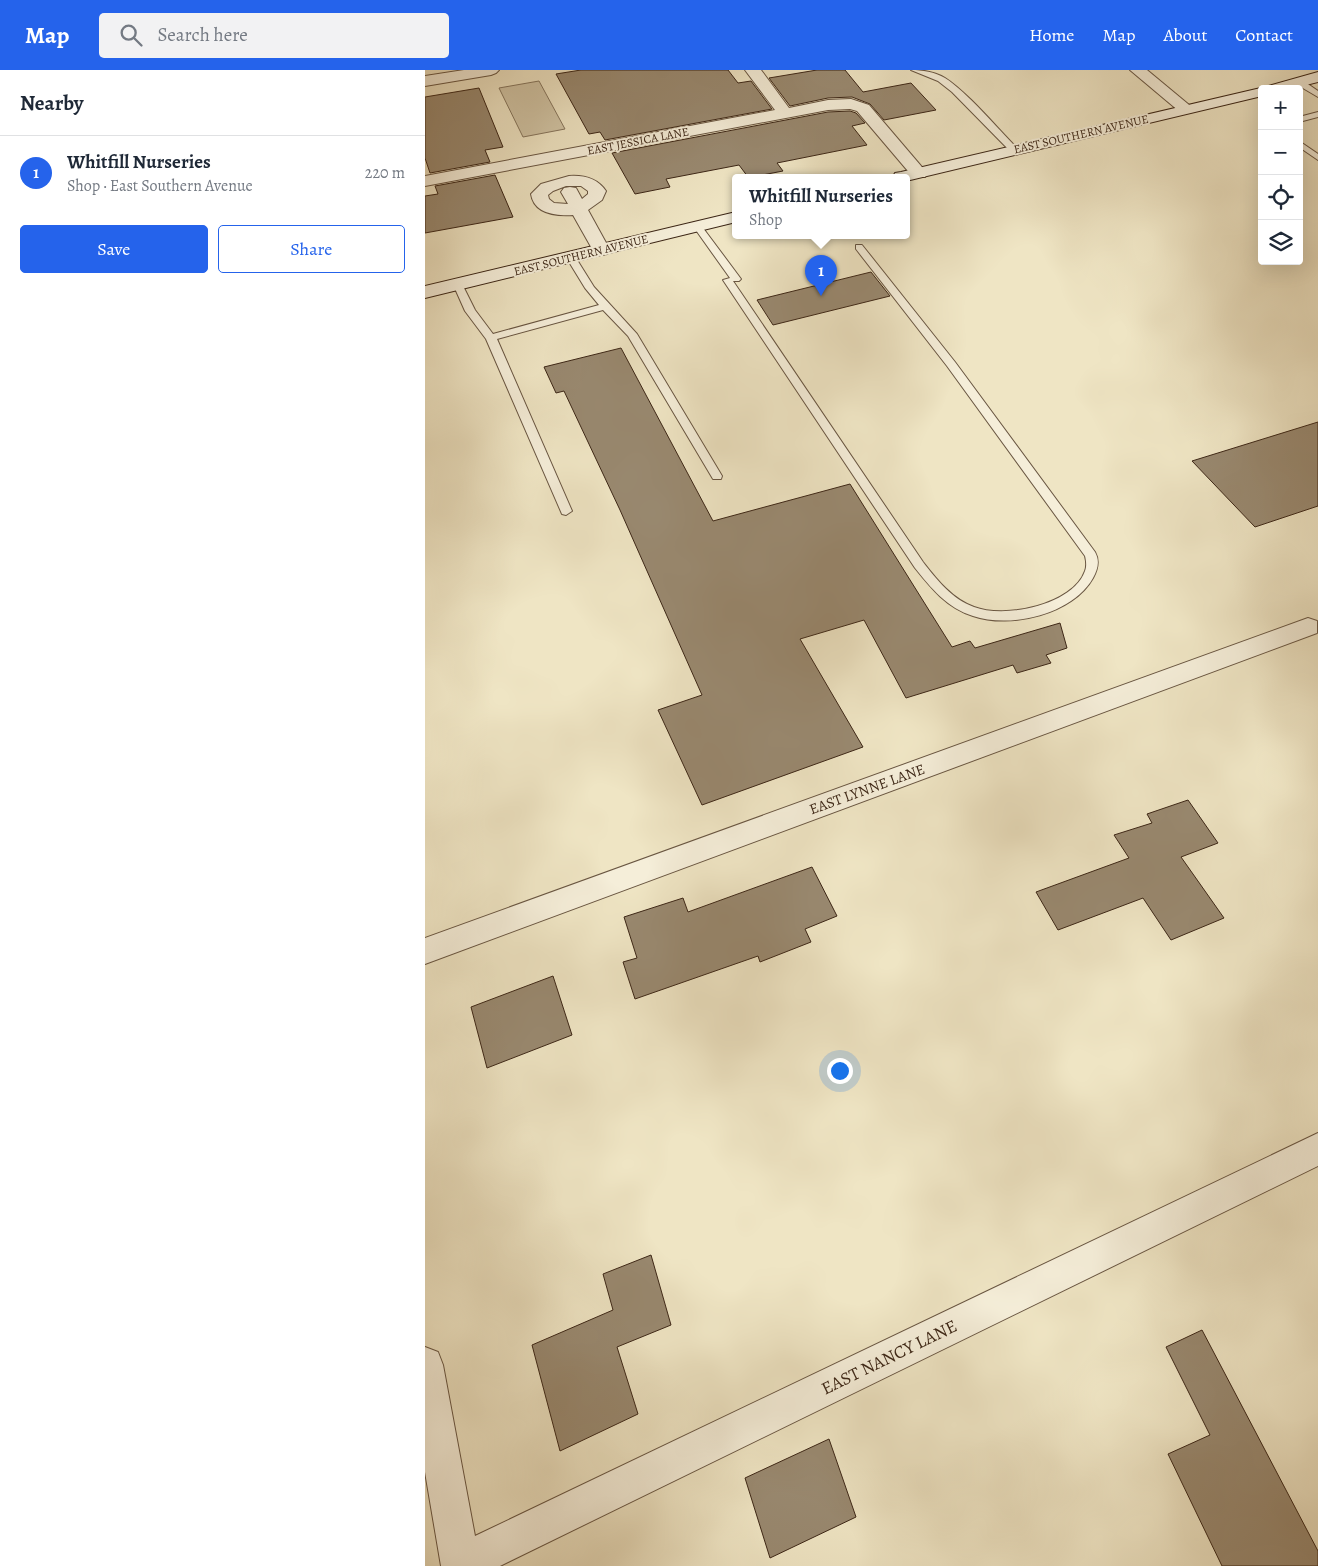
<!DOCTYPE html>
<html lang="en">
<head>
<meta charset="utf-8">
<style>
	:root { --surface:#fff; --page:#f2f2f3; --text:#1f2937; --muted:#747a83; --line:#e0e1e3; --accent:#2563eb }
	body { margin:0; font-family:Alegreya,serif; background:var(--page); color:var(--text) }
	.controls { position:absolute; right:15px; top:15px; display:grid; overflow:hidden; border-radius:5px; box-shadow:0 5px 20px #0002 }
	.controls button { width:45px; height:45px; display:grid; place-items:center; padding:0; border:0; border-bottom:1px solid var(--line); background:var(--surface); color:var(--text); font:25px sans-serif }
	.you { position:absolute; left:414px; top:1000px; width:18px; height:18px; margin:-12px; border:4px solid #fff; border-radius:50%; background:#1a73e8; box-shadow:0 0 0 8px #1a73e833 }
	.badge { display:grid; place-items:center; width:32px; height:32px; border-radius:50%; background:var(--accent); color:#fff; font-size:16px; font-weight:700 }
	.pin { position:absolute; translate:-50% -41px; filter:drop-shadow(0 1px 2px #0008) }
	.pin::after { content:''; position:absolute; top:26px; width:18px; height:15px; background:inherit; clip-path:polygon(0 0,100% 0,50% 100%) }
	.popup { position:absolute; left:307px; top:104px; width:178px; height:65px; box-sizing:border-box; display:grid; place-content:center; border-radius:5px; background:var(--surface); filter:drop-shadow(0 1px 4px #0005); font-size:16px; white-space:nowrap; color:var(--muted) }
	.popup b { font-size:19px; color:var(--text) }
	.popup::after { content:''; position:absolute; left:50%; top:100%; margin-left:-10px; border:10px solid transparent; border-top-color:var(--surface) }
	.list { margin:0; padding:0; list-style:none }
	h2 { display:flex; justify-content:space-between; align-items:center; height:65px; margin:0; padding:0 20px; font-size:21px }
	h2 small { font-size:16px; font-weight:400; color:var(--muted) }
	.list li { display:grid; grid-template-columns:32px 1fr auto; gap:15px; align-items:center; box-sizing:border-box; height:75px; padding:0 20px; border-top:1px solid var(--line) }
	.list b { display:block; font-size:19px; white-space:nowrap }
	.list p { margin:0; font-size:16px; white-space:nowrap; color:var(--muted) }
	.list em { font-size:16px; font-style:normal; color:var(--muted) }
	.actions { display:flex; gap:10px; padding:15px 20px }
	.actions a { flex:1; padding:11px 0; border:1px solid var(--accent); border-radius:5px; text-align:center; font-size:18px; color:var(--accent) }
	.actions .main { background:var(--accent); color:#fff }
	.icon { flex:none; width:28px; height:28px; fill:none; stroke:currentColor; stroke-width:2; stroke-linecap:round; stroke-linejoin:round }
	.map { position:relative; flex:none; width:893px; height:1496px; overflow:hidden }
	header { display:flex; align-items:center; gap:30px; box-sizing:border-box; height:70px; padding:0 25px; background:var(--accent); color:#fff }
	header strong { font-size:24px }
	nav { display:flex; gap:28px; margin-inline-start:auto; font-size:18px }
	.search { width:350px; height:45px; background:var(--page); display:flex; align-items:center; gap:12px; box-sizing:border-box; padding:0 18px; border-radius:5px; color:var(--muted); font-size:19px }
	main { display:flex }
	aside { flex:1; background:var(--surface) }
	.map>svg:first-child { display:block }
	.green { fill:#d1c5a6; stroke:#86765e }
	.building { fill:#998970; stroke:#3c2616 }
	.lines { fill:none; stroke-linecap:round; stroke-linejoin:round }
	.lane-casing { stroke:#695642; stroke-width:2 }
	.street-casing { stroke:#695642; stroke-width:2 }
	.secondary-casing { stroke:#3c2616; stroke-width:2 }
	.lane { fill:#f5eed9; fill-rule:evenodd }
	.street { fill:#f5eed9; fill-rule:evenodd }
	.secondary { fill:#f5eed9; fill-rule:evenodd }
	.labels { text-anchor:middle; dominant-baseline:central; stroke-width:4; stroke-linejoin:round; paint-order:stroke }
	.far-street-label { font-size:12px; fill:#3c2616; stroke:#f5eed9 }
	.street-label { font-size:15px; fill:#3c2616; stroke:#f5eed9 }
	.near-street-label { font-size:18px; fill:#3c2616; stroke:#f5eed9 }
</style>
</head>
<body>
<header>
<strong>Map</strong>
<div class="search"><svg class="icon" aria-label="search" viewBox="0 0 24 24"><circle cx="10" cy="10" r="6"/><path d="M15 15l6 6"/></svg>Search here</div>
<nav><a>Home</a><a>Map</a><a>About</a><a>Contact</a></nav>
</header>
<main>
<aside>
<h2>Nearby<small></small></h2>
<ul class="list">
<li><span class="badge">1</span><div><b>Whitfill Nurseries</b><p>Shop · East Southern Avenue</p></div><em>220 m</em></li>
</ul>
<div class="actions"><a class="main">Save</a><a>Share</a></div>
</aside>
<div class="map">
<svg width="893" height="1496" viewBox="0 0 893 1496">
	<rect width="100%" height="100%" fill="#efe5c4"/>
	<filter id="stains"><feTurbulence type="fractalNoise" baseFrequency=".004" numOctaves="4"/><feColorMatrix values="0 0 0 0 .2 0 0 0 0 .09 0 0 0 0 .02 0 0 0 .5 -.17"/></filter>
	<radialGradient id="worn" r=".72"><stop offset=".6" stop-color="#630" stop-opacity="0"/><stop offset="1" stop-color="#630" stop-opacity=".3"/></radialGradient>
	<!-- green -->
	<polygon class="green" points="114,11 140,59 98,67 74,18"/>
	<!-- building -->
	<g class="building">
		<polygon points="156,0 303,0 313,13 326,11 347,39 180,70 175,62 164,64 131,4"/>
		<polygon points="392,0 420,0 438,22 486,13 511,40 459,50 445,34 427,27 403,28 365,36 344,8"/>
		<polygon points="54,18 78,77 60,80 65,92 5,103 0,88 0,27"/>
		<polygon points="425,41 431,43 440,53 427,56 442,75 352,93 358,101 327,107 323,107 314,95 241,109 245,117 210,124 187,83 403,42"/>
		<polygon points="70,105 88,147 0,163 0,126 13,124 10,116"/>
		<polygon points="446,202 465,226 348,255 332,230"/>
		<polygon points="196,278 288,451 425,414 527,577 545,571 550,578 635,553 642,578 621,585 626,593 592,603 588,595 481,628 439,550 375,569 438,677 277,735 233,640 277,625 195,440 139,321 131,323 119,297"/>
		<polygon points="893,352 893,436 830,457 767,391"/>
		<polygon points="763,730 793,773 756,787 799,848 746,870 718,828 633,860 611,822 704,788 689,765 727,753 722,744"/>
		<polygon points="387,797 412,846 380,859 386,872 335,892 333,886 210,929 198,892 212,888 199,847 258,828 263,842"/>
		<polygon points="128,906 147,965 62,998 46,937"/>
		<polygon points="226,1185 246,1255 192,1277 213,1344 135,1381 107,1275 188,1240 178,1204"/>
		<polygon points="777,1260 893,1481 893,1496 797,1496 743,1384 785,1365 741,1277"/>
		<polygon points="404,1369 431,1447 345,1488 320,1408"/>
	</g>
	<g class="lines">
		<!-- lane casing -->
		<g class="lane-casing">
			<g id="lane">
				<path d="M486,0C497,0 510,2 520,8C542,22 572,58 592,78V82H586L527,22L513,11Z"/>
				<polygon points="871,10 877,10 893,21 893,27 871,14"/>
				<polygon points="893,42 893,47 874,52 874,47"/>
				<polygon points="874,71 893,84 893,90 874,77"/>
				<path d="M272,153L275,154L316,209L314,211H308L498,492C512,510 527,529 549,537C580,549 648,535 660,501C662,496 661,490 660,486L522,296L431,179V175H437L530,292L670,482C675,491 673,499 668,508C648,544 586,559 548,546C522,538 506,518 490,498L298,210L305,208L268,156Z"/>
				<polygon points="146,184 149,185 169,217 212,264 297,406 296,409 288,409 203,266 178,240 72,269 147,441 141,445 137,444 61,269 40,241 28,214 33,211 36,212 50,240 68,264 174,235 160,218 141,187"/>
			</g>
		</g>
		<!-- street casing -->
		<g class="street-casing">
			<g id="street">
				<polygon points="39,0 74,0 71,3 66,5 0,16 0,6"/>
				<polygon points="320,0 336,0 364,38 403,30 426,29 444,35 502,103 500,107 488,107 432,41 425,39 403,40 0,116 0,106 350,40"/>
				<polygon points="705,0 722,0 769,39 767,42 755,42"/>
				<path d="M144,106C159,105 172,108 181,121L177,130L163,140L185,180L182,184L176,185L170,184L148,145C132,146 109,144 106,124L116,114ZM141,116H156L163,121V124L157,129L151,118L145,117L139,118L136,122L143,134L129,133L124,129L123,125L128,121Z"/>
				<polygon points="883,548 892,551 892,563 0,894 0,868"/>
				<polygon points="893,1063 893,1096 75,1496 16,1496 0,1402 0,1277 13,1282 18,1295 50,1466"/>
			</g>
		</g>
		<!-- secondary casing -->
		<g class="secondary-casing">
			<g id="secondary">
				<polygon points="893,2 893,12 865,19 837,19 837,26 481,111 481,107 468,107 470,103 476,102 840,17"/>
				<polygon points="311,142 311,152 0,228 0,216"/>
			</g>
		</g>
		<!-- lane -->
		<use href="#lane" class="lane"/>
		<!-- street -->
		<use href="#street" class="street"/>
		<!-- secondary -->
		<use href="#secondary" class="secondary"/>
	</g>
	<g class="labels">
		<!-- far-street labels -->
		<g class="far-street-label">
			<text transform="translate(656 64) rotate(-13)">EAST SOUTHERN AVENUE</text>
			<text transform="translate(213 71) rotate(-11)">EAST JESSICA LANE</text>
			<text transform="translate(156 185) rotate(-14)">EAST SOUTHERN AVENUE</text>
		</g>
		<!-- street labels -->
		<g class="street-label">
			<text transform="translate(442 719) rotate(-20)">EAST LYNNE LANE</text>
		</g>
		<!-- near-street labels -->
		<g class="near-street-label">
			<text transform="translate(464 1287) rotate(-26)">EAST NANCY LANE</text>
		</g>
	</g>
	<rect width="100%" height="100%" filter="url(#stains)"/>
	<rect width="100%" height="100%" fill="url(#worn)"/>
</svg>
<div class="controls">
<button>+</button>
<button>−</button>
<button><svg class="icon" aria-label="locate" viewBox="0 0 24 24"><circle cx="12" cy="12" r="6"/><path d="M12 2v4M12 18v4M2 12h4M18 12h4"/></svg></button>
<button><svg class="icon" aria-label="layers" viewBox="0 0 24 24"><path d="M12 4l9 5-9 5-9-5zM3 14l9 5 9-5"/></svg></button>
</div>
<div class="you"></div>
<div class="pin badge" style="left:396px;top:226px">1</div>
<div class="popup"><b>Whitfill Nurseries</b>Shop</div>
</div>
</main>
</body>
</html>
